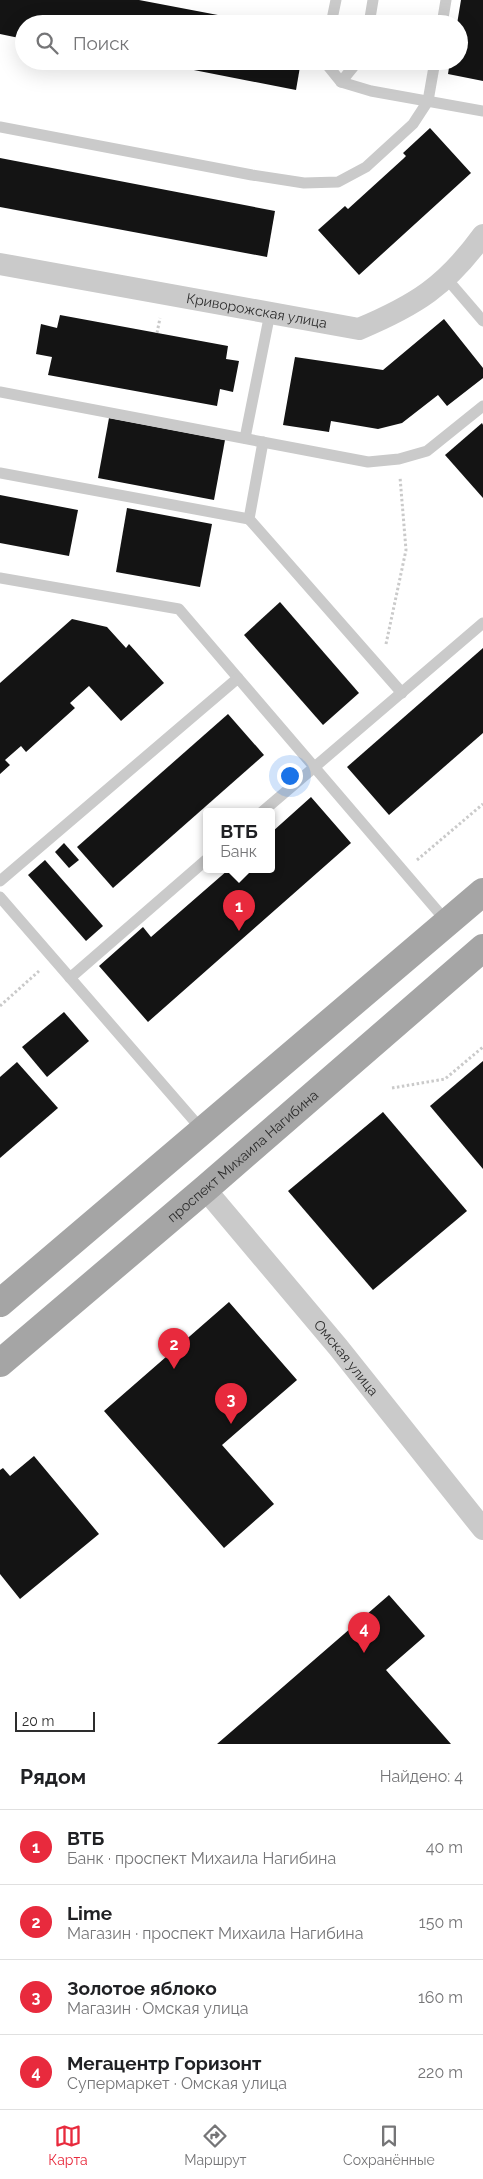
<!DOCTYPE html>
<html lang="ru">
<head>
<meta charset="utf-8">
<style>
	:root { --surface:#fff; --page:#f2f2f2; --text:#202124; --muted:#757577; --line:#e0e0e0; --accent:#e82a3d }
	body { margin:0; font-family:Raleway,sans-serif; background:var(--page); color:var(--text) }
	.scale { position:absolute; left:15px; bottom:12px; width:80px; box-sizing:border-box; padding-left:5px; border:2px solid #2d2d2d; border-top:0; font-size:14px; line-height:18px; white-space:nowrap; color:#2d2d2d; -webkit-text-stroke:4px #fff; paint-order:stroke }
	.you { position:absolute; left:289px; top:775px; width:18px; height:18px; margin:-12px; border:4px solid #fff; border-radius:50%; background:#1a73e8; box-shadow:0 0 0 8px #1a73e833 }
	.badge { display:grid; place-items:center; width:32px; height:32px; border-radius:50%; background:var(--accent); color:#fff; font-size:16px; font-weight:700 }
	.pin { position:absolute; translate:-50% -41px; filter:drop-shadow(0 1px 2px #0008) }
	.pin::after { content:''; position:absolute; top:26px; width:18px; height:15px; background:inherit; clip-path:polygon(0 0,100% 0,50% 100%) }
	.popup { position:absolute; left:203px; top:808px; width:72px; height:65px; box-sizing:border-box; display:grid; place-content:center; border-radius:5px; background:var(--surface); filter:drop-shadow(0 1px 4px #0005); font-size:16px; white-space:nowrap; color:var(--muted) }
	.popup b { font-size:19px; color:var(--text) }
	.popup::after { content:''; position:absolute; left:50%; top:100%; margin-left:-10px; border:10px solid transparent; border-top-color:var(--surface) }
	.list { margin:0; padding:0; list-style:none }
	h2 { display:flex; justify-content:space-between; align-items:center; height:65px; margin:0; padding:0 20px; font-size:21px }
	h2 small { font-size:16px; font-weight:400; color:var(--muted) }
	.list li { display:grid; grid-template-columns:32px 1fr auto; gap:15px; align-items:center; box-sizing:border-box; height:75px; padding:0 20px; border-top:1px solid var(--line) }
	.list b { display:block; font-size:19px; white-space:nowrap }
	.list p { margin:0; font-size:16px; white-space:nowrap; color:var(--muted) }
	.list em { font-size:16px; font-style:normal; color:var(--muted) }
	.icon { flex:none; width:28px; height:28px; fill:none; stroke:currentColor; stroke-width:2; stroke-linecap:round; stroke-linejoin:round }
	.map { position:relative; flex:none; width:483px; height:1744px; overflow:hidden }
	.search { position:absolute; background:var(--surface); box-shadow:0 5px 20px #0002; left:15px; right:15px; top:15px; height:55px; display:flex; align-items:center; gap:12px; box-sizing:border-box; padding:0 18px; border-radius:28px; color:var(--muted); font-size:19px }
	.sheet { height:365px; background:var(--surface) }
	nav { display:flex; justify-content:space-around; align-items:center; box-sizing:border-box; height:70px; border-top:1px solid var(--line); background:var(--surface); font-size:14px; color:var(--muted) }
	nav a { display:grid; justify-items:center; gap:2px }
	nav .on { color:var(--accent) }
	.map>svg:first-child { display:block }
	.building { fill:#141414 }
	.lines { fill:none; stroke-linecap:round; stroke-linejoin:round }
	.path { stroke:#cacaca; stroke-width:3; stroke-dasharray:2.5 2.5; stroke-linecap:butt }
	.service { stroke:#cacaca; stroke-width:11 }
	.minor { stroke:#cacaca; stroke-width:22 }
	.primary { stroke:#a5a5a5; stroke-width:28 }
	.labels { text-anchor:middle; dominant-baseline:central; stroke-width:5; stroke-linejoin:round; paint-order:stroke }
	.street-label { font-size:14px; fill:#2d2d2d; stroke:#fff }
</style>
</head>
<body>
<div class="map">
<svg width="483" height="1744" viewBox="0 0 483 1744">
	<rect width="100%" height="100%" fill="#fff"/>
	<!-- building -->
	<g class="building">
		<polygon points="0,0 139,0 260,23 24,24 24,39 0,34"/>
		<polygon points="461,0 483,0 483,81 448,74 450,61 459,61 459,24 457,24"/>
		<polygon points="148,61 301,61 296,90"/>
		<polygon points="430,128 471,173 359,275 318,230 345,206 348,209 403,159 406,156 403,153"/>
		<polygon points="0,158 275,211 267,257 0,207"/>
		<polygon points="60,315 228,346 226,359 239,361 233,392 220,389 217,406 48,375 52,357 36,354 41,324 57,328"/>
		<polygon points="444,319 483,368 483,378 447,406 438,395 402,423 378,429 331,421 329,432 283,425 295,357 383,370"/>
		<polygon points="109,418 225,440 214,500 98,478"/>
		<polygon points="482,423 483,425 483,498 445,455"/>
		<polygon points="0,495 78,510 69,556 0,543"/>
		<polygon points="127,508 212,524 200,587 116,572"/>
		<polygon points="280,602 359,693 323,725 244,635"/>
		<polygon points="72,619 107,627 126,648 129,644 164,683 121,721 89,686 70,703 75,708 26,752 21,746 5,760 10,765 0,774 0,683"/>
		<polygon points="483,648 483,733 389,815 347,767"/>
		<polygon points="228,714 264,755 113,888 77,847"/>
		<polygon points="311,797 351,843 148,1022 99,966 143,927 151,937 228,870 272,870 272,832"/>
		<polygon points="64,843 79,860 69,868 55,852"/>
		<polygon points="45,860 103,926 86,941 28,875"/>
		<polygon points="64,1012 89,1041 47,1077 22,1047"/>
		<polygon points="483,1061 483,1169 430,1106"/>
		<polygon points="17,1062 58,1108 0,1158 0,1077"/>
		<polygon points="383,1112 467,1211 373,1290 288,1191"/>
		<polygon points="229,1302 297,1380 222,1445 274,1504 224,1548 104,1411"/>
		<polygon points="34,1456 99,1534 20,1599 0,1574 0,1470 3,1468 10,1476"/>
		<polygon points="389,1595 425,1636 386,1670 451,1744 217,1744"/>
	</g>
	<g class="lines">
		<!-- path -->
		<g class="path">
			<polyline points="157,333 160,318"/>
			<polyline points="386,644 406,550 400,477"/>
			<polyline points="417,860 483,804"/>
			<polyline points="0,1006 39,971"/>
			<polyline points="392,1088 445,1079 483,1047"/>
		</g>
		<!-- service -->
		<g class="service">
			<polyline points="331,24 336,0"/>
			<polyline points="369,24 373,0"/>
			<polyline points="442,24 446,0"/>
			<polyline points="324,61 341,82 371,91 483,111"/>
			<polyline points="341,82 358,61"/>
			<polyline points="0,127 252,175 304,183 338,182 366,167 413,124 428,101 435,61"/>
			<polyline points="447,279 483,321"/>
			<polyline points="0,392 368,462 399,459 427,451 483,406"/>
			<polyline points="245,438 270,313"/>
			<polyline points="263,442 249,519 402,693"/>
			<polyline points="0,473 249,519"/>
			<polyline points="0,578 179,609 238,678"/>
			<polyline points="262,812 483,623"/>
			<polyline points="0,881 238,678 447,922"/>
			<polyline points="0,897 203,1131"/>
			<polyline points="70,978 206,860"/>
		</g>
		<!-- minor -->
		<g class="minor">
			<path id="s1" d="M0,264L359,329C416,305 446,286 483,235"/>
			<path id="s2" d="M205,1189L338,1347L483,1529"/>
		</g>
		<!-- primary -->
		<g class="primary">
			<polyline points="0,1303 483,892"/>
			<path id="s3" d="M0,1363L205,1189L483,948"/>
		</g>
	</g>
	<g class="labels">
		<!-- street labels -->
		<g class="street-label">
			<text stroke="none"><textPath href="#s1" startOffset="261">Криворожская улица</textPath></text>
			<text stroke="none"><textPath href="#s3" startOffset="319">проспект Михаила Нагибина</textPath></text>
			<text stroke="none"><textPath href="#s2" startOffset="220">Омская улица</textPath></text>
		</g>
	</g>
</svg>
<div class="scale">20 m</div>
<div class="you"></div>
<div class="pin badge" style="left:239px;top:931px">1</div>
<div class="popup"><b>ВТБ</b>Банк</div>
<div class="pin badge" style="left:174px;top:1369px">2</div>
<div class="pin badge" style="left:231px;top:1424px">3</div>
<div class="pin badge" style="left:364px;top:1653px">4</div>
<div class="search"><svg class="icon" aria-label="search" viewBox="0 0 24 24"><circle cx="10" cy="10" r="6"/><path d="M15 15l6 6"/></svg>Поиск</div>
</div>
<section class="sheet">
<h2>Рядом<small>Найдено: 4</small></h2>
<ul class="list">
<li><span class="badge">1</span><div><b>ВТБ</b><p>Банк · проспект Михаила Нагибина</p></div><em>40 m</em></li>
<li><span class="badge">2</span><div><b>Lime</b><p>Магазин · проспект Михаила Нагибина</p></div><em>150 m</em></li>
<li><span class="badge">3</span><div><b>Золотое яблоко</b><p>Магазин · Омская улица</p></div><em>160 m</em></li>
<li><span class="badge">4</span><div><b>Мегацентр Горизонт</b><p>Супермаркет · Омская улица</p></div><em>220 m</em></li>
</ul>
</section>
<nav>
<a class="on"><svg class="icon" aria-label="map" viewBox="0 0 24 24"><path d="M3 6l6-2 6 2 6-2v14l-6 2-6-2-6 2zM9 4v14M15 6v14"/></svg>Карта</a>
<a><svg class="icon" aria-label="directions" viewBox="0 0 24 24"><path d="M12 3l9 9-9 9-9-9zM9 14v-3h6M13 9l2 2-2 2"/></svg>Маршрут</a>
<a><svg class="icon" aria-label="saved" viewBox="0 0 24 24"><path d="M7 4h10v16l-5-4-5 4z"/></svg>Сохранённые</a>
</nav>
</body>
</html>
